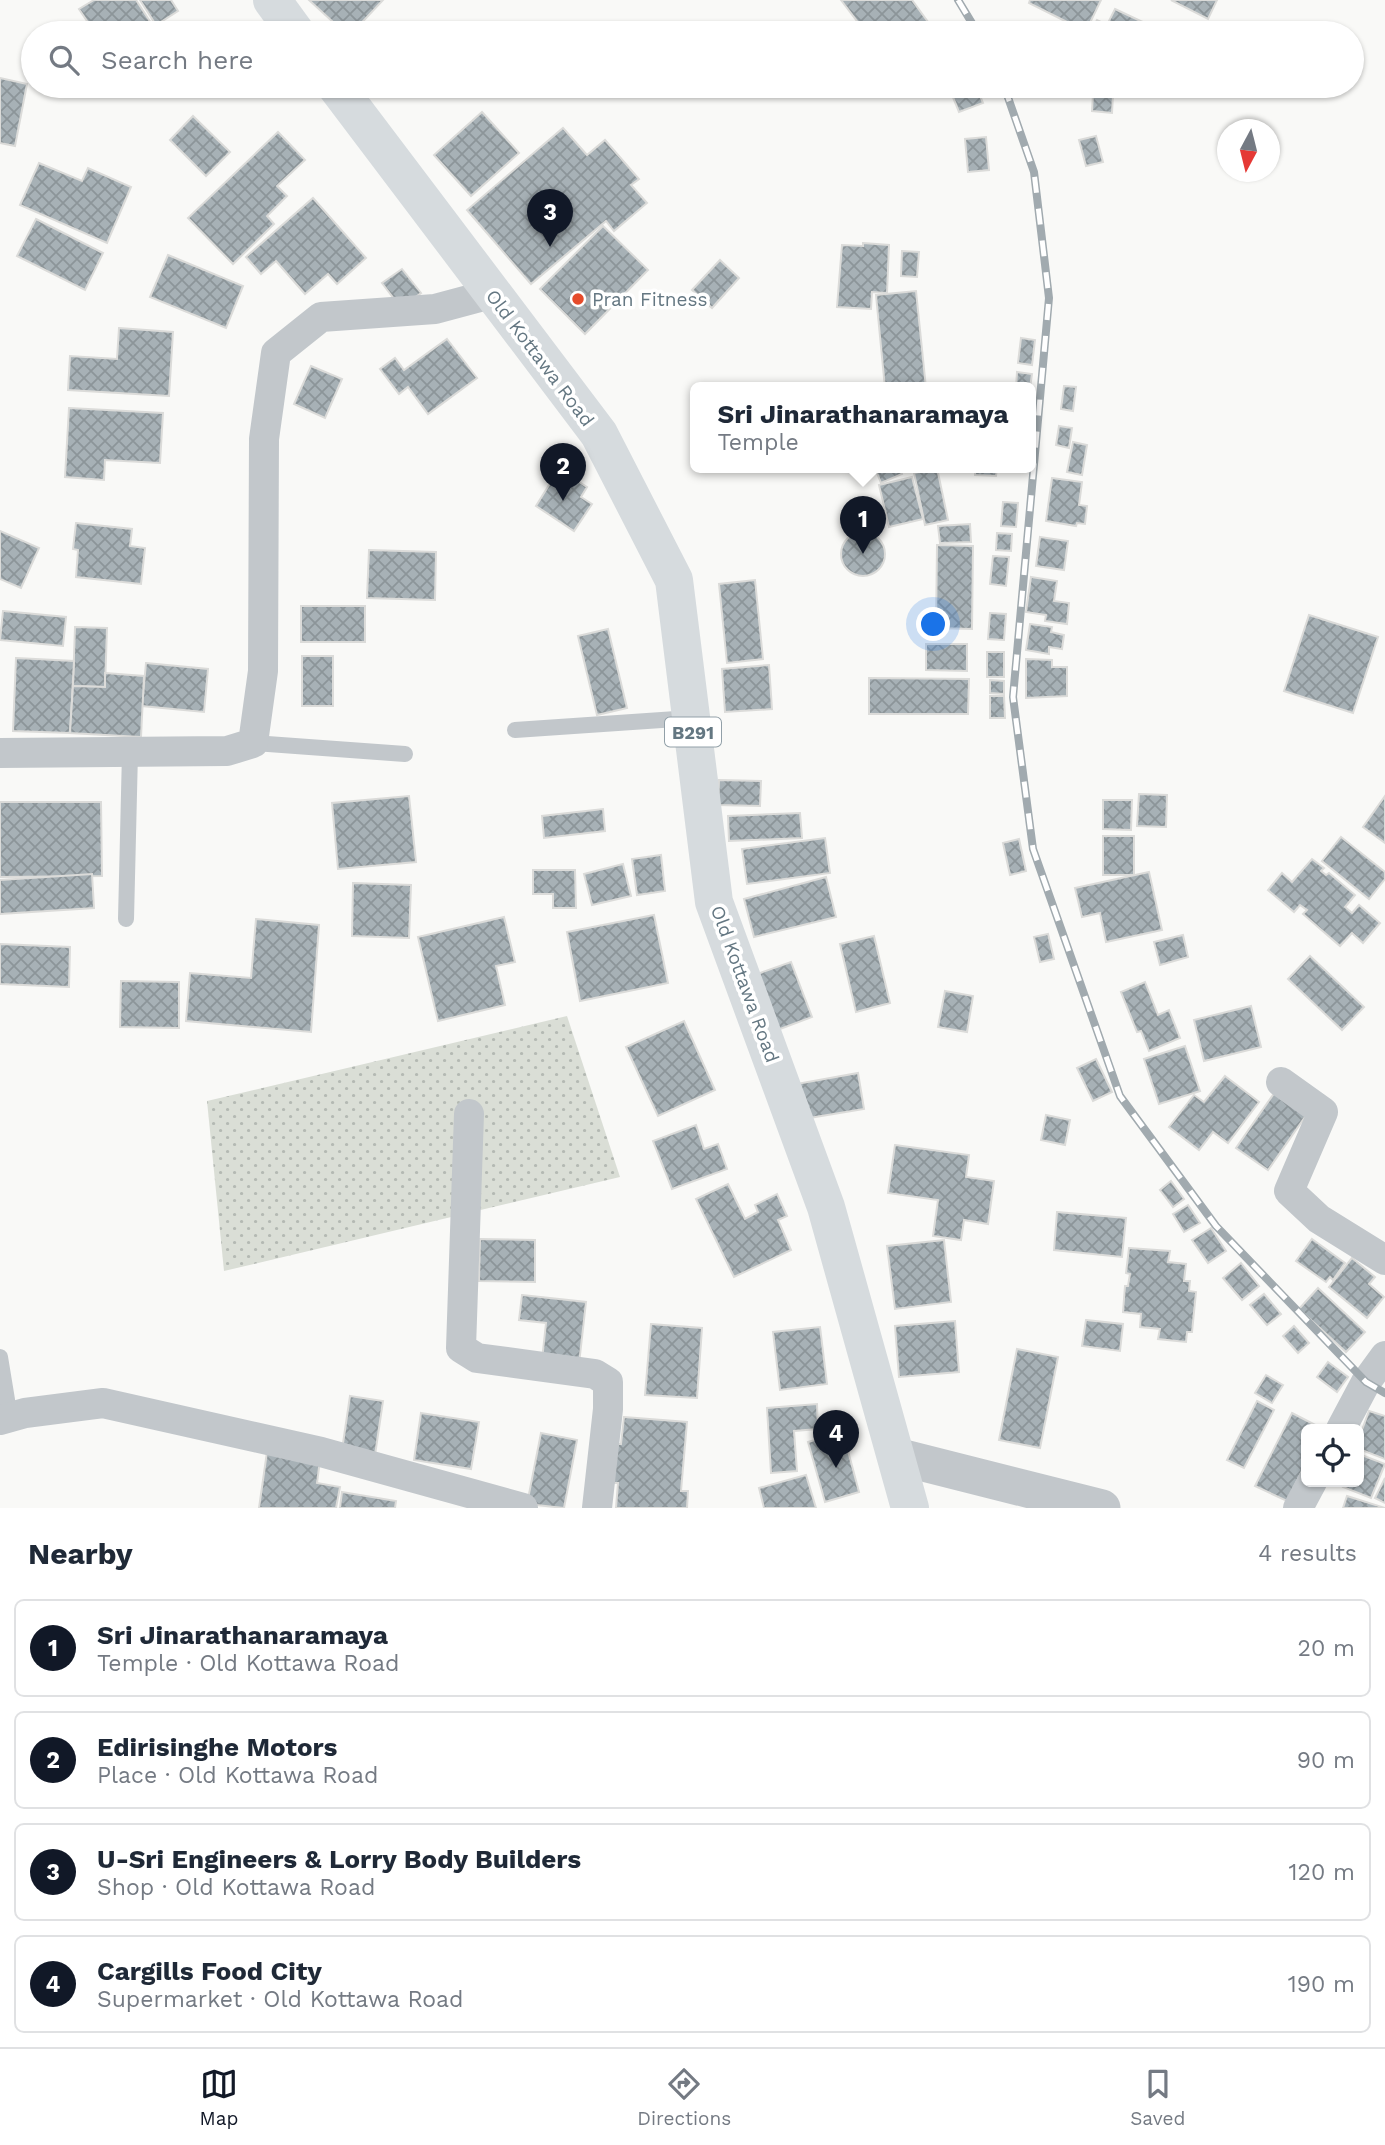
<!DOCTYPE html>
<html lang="en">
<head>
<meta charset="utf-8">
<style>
	:root { --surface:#fff; --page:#f2f2f3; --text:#1f2937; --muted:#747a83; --line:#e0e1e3; --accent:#111827 }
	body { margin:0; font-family:"Work Sans",sans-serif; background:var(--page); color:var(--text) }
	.controls { position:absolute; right:21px; bottom:21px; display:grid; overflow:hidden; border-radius:10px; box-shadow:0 2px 5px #0004 }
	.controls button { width:63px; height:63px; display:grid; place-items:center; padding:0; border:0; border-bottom:2px solid var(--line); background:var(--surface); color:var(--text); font:35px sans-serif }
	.compass { position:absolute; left:1217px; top:119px; width:63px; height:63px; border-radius:50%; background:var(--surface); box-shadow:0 2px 5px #0004; rotate:187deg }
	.you { position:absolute; left:934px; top:625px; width:24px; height:24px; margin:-18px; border:5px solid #fff; border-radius:50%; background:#1a73e8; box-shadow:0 0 0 10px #1a73e833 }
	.badge { display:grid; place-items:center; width:46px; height:46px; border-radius:50%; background:var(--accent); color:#fff; font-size:23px; font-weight:700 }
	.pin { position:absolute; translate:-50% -58px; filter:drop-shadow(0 2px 4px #0008) }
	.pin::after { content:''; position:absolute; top:37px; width:24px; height:21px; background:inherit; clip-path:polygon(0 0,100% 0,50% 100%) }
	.popup { position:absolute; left:690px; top:382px; width:346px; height:91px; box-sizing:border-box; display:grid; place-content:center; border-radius:10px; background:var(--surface); filter:drop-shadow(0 2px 5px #0005); font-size:23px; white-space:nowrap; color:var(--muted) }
	.popup b { font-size:26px; color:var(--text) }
	.popup::after { content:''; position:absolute; left:50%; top:100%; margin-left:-14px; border:14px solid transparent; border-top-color:var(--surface) }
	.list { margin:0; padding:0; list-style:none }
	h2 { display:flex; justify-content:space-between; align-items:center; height:91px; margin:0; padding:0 28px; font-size:30px }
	h2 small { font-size:23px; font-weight:400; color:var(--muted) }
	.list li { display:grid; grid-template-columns:46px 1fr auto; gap:21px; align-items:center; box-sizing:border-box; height:98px; margin:0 14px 14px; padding:0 14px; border:2px solid var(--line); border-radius:10px }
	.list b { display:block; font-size:26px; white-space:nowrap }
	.list p { margin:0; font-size:23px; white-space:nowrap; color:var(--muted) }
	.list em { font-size:23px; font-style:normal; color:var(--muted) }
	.icon { flex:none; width:38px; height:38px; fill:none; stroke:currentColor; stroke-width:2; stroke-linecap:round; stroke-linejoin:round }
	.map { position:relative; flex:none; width:1385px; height:1508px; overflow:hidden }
	.search { position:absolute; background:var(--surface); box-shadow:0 2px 5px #0004; left:21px; right:21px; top:21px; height:77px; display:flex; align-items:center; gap:18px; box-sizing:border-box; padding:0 24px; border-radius:38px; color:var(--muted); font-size:26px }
	.sheet { height:539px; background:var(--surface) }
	nav { display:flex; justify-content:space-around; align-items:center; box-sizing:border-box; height:98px; border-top:2px solid var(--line); background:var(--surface); font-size:19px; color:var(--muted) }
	nav a { display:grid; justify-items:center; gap:4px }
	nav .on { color:var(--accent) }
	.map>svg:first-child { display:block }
	.grass { fill:url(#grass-dots) }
	.building { fill:url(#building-cross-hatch); stroke:#dbdbd9; stroke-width:2 }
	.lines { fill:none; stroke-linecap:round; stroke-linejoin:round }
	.service { stroke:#c2c7cb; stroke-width:16 }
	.minor { stroke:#c2c7cb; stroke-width:30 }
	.tertiary { stroke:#c2c7cb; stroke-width:37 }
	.primary { stroke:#d6dbde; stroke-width:38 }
	.rail-casing { stroke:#a1aaaf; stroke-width:8 }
	.rail { stroke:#fff; stroke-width:5; stroke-dasharray:16; stroke-linecap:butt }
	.poi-dot { fill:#e54b2b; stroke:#fff; stroke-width:2.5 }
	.labels { text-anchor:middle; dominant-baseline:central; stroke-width:7; stroke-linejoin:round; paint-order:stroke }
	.shield { fill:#fff; stroke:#92a0a8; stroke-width:2 }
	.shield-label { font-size:18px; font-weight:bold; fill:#647782 }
	.poi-label { font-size:19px; fill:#647782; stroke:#fff; text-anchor:start }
	.street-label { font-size:19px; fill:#647782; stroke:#fff }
</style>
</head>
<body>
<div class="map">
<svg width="1385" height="1508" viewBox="0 0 1385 1508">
	<defs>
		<pattern id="grass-dots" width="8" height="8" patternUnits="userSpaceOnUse" patternTransform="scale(1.75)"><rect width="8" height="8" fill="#daded6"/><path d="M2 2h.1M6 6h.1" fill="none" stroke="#b4b9b3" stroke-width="1.8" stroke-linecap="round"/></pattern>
		<pattern id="building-cross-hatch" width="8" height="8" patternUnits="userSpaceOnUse" patternTransform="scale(1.75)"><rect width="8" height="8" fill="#a7b1b6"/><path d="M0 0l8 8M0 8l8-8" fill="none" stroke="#8c9599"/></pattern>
	</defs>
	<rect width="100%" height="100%" fill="#f9f9f7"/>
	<!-- grass -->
	<polygon class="grass" points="567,1016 620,1177 224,1271 207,1101"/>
	<!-- building -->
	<g class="building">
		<polygon points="94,0 136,0 151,23 136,33 95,33 79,9"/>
		<polygon points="140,0 171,0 178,11 156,25"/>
		<polygon points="309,0 383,0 352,33 345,33"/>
		<polygon points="841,0 912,0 936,33 866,33"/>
		<polygon points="1030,0 1101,0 1087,29 1082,26 1081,29 1029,3"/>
		<polygon points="1171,0 1217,0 1208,19"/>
		<polygon points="1115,9 1166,33 1090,33 1097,20 1107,25"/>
		<polygon points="0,78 27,84 15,146 0,143"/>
		<polygon points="960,86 976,86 983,103 959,112 950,90"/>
		<polygon points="1083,86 1133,86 1132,96 1113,95 1112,113 1092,111 1093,94 1082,93"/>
		<polygon points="482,112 519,153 471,196 434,155"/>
		<polygon points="193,116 230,152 206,176 170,140"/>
		<polygon points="563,128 587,155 605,140 639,179 631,185 647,203 614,231 606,221 531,284 467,210"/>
		<polygon points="278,132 305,160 277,186 287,196 267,216 274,224 233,264 188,218"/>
		<polygon points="1096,136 1103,162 1086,166 1079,140"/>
		<polygon points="986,137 989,170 968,172 965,139"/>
		<polygon points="39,163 82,181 88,168 131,187 107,243 20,205"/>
		<polygon points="313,198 366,258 337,284 328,274 305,294 276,261 261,274 246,257"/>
		<polygon points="36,219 103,253 85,290 17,256"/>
		<polygon points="603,226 648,270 585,334 540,289"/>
		<polygon points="863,243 889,245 887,293 872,292 871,309 837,307 842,245 863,246"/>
		<polygon points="902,251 919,252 917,277 901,276"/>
		<polygon points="168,255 243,286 226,328 150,297"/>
		<polygon points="720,260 739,278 712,308 692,290"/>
		<polygon points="402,269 421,293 401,308 382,283"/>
		<polygon points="916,291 926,388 885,388 876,295"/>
		<polygon points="119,328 173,332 169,396 68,390 70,356 117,359"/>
		<polygon points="1021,338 1035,340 1032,365 1018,363"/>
		<polygon points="447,339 477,378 428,414 408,387 399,394 380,369 395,358 404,370"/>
		<polygon points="311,366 342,379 325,418 294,404"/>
		<polygon points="1017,372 1032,374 1030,388 1016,388"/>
		<polygon points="1064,386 1076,387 1073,411 1061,409"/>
		<polygon points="69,408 163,413 160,463 105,460 104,480 65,477"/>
		<polygon points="1059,426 1072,428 1069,448 1056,445"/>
		<polygon points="1073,442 1087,445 1082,475 1067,472"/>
		<polygon points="875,468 900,468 902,474 881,483"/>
		<polygon points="937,468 948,520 925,525 914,473"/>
		<polygon points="975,468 997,468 996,476 975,475"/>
		<polygon points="559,469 587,487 581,497 592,504 574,531 536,506"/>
		<polygon points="912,477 923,519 889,527 879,485"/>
		<polygon points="1052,478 1082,482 1079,505 1087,506 1085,524 1077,523 1076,526 1046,521"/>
		<polygon points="1003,502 1018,503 1016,527 1001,526"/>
		<polygon points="76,523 132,529 130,546 145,548 141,584 76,577 78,550 73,549"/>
		<polygon points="970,524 971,542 940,543 938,526"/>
		<polygon points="0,531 39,548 21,588 0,579"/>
		<circle cx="863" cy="554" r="22"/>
		<polygon points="997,533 1012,534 1011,551 996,550"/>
		<polygon points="1040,537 1068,541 1064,570 1036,566"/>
		<polygon points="937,545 973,546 972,629 936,628"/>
		<polygon points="369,550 436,552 435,600 367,598"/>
		<polygon points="993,556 1009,557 1006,586 990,584"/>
		<polygon points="1031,577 1057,581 1054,601 1069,603 1067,624 1045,621 1046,615 1026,612"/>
		<polygon points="755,580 763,659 727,663 719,584"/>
		<rect x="301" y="606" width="64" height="36"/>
		<polygon points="3,611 66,617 63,646 0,640"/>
		<polygon points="990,613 1006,614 1004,640 988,639"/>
		<polygon points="1309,615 1378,637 1353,713 1284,691"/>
		<polygon points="1030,624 1052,627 1051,632 1064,635 1062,649 1049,647 1049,654 1026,650"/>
		<polygon points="75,627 107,628 105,687 73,686"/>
		<polygon points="608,629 627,708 597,715 578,636"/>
		<polygon points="926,644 967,644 967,671 926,670"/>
		<rect x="987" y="652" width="17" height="25"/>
		<rect x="302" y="656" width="31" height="50"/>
		<polygon points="16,658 74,661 70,733 13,731"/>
		<polygon points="1026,659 1052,660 1052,667 1067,667 1067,696 1026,698"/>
		<polygon points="146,663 208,669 204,712 142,706"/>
		<polygon points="769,665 772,709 725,712 722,669"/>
		<polygon points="105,673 144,676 141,737 70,733 73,686 105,687"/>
		<polygon points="869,678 969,679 968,714 869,714"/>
		<polygon points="990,680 1004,681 1004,694 990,693"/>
		<polygon points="990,696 1004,696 1005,718 990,718"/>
		<polygon points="719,780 761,781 760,806 718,805"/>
		<polygon points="1139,794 1167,795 1166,827 1137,826"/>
		<polygon points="409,796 416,862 338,869 332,803"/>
		<polygon points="1385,796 1385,843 1363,827"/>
		<polygon points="1103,800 1132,800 1131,830 1103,829"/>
		<polygon points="0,802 101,802 102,876 0,877"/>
		<polygon points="603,809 605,831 544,838 542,816"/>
		<polygon points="800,813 802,838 729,841 728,816"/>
		<rect x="1103" y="836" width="31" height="39"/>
		<polygon points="1341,837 1385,872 1385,879 1369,899 1322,861"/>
		<polygon points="825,838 830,873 747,884 742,849"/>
		<polygon points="1019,839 1026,871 1010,875 1003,843"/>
		<polygon points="661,855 665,891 637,895 632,859"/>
		<polygon points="1312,859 1324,868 1321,871 1326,875 1329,873 1355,895 1345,907 1352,913 1359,905 1380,923 1363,943 1352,933 1340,946 1303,914 1307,910 1300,905 1294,912 1268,890 1282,873 1292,882"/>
		<polygon points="623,864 631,896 592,905 584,874"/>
		<polygon points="533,870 575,870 576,908 553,908 553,894 533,894"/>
		<polygon points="1149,872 1162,930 1106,942 1100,913 1082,917 1075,888"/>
		<polygon points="92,874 94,908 0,914 0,880"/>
		<polygon points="826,877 836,917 754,937 744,899"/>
		<polygon points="353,883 411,885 409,938 352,936"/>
		<polygon points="654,915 668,983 580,1001 567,932"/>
		<polygon points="504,917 515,962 496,966 505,1005 438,1021 418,937"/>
		<polygon points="256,919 319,925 311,1032 186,1021 190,973 251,978"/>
		<polygon points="1048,934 1054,959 1040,962 1034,937"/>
		<polygon points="1183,935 1188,957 1160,965 1154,942"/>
		<polygon points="874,936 890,1003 856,1012 840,944"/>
		<polygon points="0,944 70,947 69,987 0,984"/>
		<polygon points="1310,956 1364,1007 1342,1030 1288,979"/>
		<polygon points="791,962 812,1017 767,1034 746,978"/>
		<polygon points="121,981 179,982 179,1028 120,1027"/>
		<polygon points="1145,982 1158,1015 1169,1010 1180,1038 1149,1051 1141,1031 1137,1032 1121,992"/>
		<polygon points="945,991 973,996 967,1032 938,1027"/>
		<polygon points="1251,1006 1261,1047 1204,1061 1194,1020"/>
		<polygon points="684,1021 715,1090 658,1116 626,1047"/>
		<polygon points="1185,1046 1200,1091 1159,1104 1144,1059"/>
		<polygon points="1096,1059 1112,1092 1093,1101 1077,1068"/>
		<polygon points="858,1073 864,1109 797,1120 791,1085"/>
		<polygon points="1225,1076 1259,1102 1228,1143 1213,1132 1199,1150 1169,1127 1194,1095 1204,1102"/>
		<polygon points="1275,1092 1307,1114 1268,1170 1236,1148"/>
		<polygon points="1046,1115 1070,1120 1065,1145 1041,1140"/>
		<polygon points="696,1125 704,1149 718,1144 727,1169 672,1189 653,1141"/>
		<polygon points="895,1145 969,1155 966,1177 994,1181 988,1224 964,1220 961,1240 933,1236 938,1200 888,1193"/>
		<polygon points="1171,1181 1184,1199 1173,1207 1160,1190"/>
		<polygon points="728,1184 745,1219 758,1212 755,1205 777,1194 787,1216 778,1220 791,1250 734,1277 696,1199"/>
		<polygon points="1188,1205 1200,1223 1184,1232 1173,1214"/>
		<polygon points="1057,1212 1126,1218 1122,1257 1054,1250"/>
		<polygon points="1211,1228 1226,1251 1208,1263 1192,1240"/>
		<polygon points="480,1239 535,1240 535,1282 479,1281"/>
		<polygon points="1312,1239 1345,1263 1333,1280 1330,1277 1326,1282 1296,1261"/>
		<polygon points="944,1240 951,1302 895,1309 887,1246"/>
		<polygon points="1129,1248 1170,1251 1168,1262 1186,1264 1184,1281 1190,1281 1189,1291 1196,1292 1192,1332 1187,1332 1186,1342 1158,1339 1160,1329 1140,1327 1141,1314 1123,1312 1125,1286 1128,1286 1130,1274 1126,1273"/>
		<polygon points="1352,1258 1375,1277 1369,1284 1384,1297 1367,1318 1329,1287"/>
		<polygon points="1241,1263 1259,1286 1242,1300 1223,1278"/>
		<polygon points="1318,1288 1365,1332 1346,1352 1299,1309"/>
		<polygon points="1264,1294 1281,1314 1267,1325 1250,1305"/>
		<polygon points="522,1295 586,1302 579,1364 542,1360 546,1323 519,1320"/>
		<polygon points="1086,1320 1123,1324 1120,1351 1082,1346"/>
		<polygon points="955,1321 959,1372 899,1377 895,1326"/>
		<polygon points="651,1324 702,1328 697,1398 645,1395"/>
		<polygon points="1294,1326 1309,1343 1298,1353 1283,1336"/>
		<polygon points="820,1327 827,1384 780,1390 773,1332"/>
		<polygon points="1017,1349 1058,1357 1040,1448 999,1440"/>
		<polygon points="1328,1362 1348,1377 1337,1392 1317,1377"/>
		<polygon points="1266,1375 1283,1385 1272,1403 1255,1393"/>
		<polygon points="350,1396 383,1401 375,1455 342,1450"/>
		<polygon points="1257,1401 1274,1410 1244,1468 1227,1460"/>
		<polygon points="817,1404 818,1429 794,1431 797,1471 771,1473 767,1408"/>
		<polygon points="1369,1411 1385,1416 1385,1459 1359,1449 1359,1438"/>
		<polygon points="421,1413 479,1422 471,1469 414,1460"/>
		<polygon points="1292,1413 1323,1429 1306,1429 1306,1463 1287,1501 1255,1486"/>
		<polygon points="624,1417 687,1422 681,1491 688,1491 687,1508 616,1508 618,1483 613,1483 616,1444 621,1444"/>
		<polygon points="843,1432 859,1492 825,1502 808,1442"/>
		<polygon points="541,1433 577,1440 564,1508 527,1504"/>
		<polygon points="267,1452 320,1460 317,1483 340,1487 336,1508 259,1508"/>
		<polygon points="1359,1454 1385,1464 1371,1498 1343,1487 1345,1482 1359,1482"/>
		<polygon points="806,1475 816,1508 764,1508 759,1488"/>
		<polygon points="1385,1478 1385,1503 1375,1498"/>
		<polygon points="342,1492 396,1501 395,1508 340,1508"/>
		<polygon points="1347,1496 1385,1508 1343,1508"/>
	</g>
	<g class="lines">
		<!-- service -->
		<g class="service">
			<polyline points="515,730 691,718"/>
			<polyline points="253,743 405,754"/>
			<polyline points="126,919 130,752"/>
			<polyline points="0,1357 10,1418"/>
		</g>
		<!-- minor -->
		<g class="minor">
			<polyline points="0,753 227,751 253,743 263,671 264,439 276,353 321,317 435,309 491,294"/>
			<polyline points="1281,1082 1323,1112 1289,1191 1319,1219 1385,1260"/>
			<polyline points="469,1114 461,1348 477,1358 595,1374 608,1382 608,1409 597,1508"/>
			<polyline points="0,1420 25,1413 103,1403 321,1452 523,1508"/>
			<polyline points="1341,1429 1366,1382 1385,1356"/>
			<polyline points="1298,1508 1312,1482"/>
		</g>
		<!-- tertiary -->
		<polyline class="tertiary" points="896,1456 1102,1508"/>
		<!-- primary -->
		<g class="primary">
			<polyline points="272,0 296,33"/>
			<polyline points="336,86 599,434 674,580 714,902 826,1207 910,1508"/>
		</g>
		<!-- rail casing -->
		<g class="rail-casing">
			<g id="rail">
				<polyline points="958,0 978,33"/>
				<polyline points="1004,86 1034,172 1049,298 1013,697 1033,849 1120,1096 1216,1226 1366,1382 1385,1393"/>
			</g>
		</g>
		<!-- rail -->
		<use href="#rail" class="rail"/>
	</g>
	<!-- markers -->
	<circle class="poi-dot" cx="578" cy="299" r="7"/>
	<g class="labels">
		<!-- shield labels -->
		<rect class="shield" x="665" y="717.5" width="56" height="29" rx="5"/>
		<g class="shield-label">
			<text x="693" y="732">B291</text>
		</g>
		<!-- poi labels -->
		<g class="poi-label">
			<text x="592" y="299">Pran Fitness</text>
		</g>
		<!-- street labels -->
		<g class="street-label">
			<text transform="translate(540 358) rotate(53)">Old Kottawa Road</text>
			<text transform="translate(745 984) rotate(70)">Old Kottawa Road</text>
		</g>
	</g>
</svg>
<div class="controls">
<button><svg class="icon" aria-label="locate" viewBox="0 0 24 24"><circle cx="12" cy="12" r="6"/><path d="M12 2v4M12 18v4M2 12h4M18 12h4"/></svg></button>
</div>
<svg class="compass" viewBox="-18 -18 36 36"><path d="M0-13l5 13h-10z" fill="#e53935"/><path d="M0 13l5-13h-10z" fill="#747a83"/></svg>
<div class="you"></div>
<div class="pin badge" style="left:863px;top:554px">1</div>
<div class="popup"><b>Sri Jinarathanaramaya</b>Temple</div>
<div class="pin badge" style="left:563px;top:501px">2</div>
<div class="pin badge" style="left:550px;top:247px">3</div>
<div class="pin badge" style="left:836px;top:1468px">4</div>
<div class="search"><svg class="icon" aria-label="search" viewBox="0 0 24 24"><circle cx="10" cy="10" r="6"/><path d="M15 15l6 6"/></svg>Search here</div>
</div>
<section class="sheet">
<h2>Nearby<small>4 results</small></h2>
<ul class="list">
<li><span class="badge">1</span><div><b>Sri Jinarathanaramaya</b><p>Temple · Old Kottawa Road</p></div><em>20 m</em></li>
<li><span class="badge">2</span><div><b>Edirisinghe Motors</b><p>Place · Old Kottawa Road</p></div><em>90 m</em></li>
<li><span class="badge">3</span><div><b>U-Sri Engineers &amp; Lorry Body Builders</b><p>Shop · Old Kottawa Road</p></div><em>120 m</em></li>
<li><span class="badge">4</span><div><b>Cargills Food City</b><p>Supermarket · Old Kottawa Road</p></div><em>190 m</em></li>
</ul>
</section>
<nav>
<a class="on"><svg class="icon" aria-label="map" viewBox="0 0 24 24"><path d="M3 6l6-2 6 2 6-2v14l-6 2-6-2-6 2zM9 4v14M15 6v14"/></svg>Map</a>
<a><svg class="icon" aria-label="directions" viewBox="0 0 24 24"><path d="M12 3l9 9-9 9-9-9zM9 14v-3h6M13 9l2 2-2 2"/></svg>Directions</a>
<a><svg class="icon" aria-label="saved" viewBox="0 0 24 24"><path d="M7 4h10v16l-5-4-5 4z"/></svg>Saved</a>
</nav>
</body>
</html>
